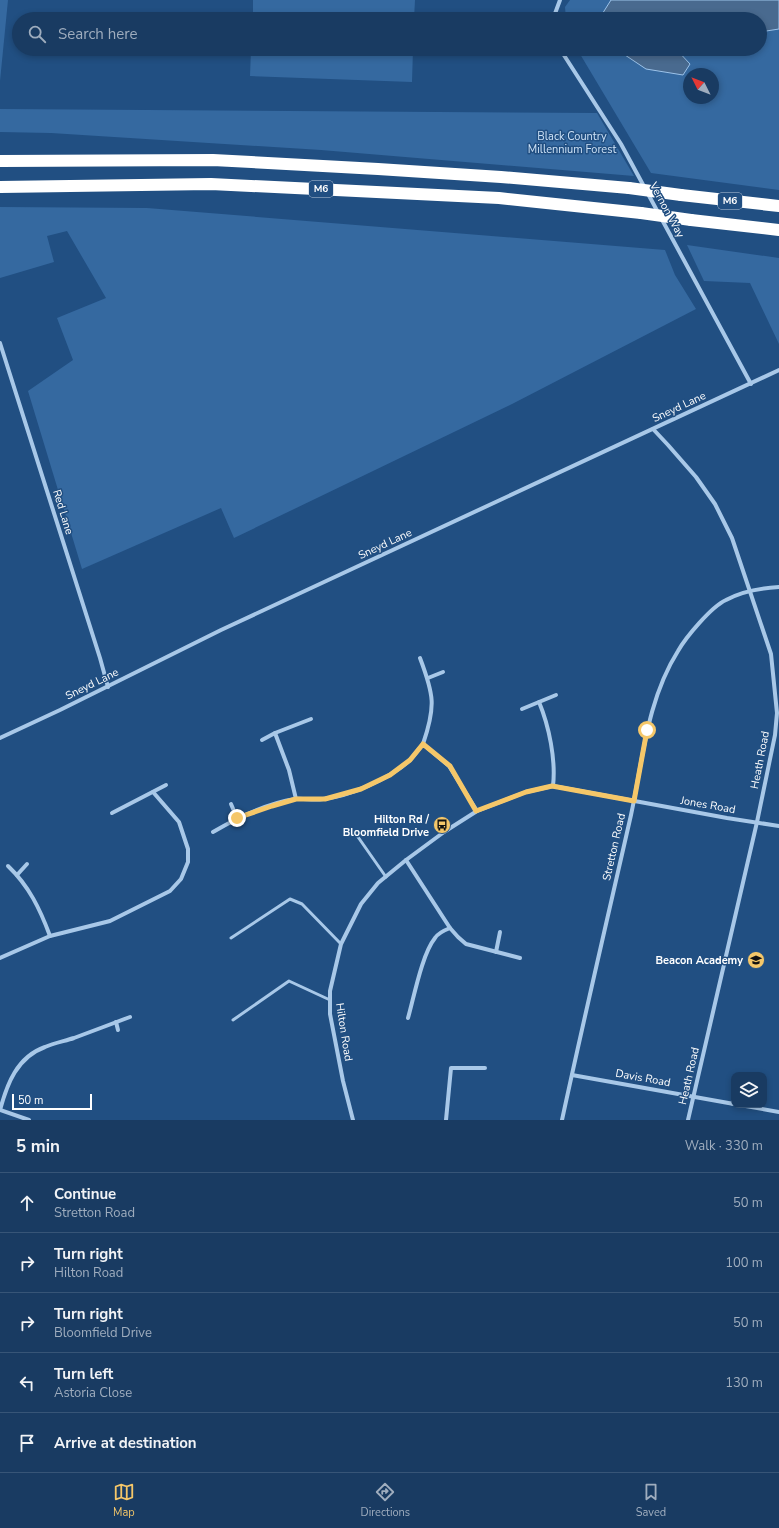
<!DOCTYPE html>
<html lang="en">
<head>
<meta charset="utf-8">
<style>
	:root { --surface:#193b62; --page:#224268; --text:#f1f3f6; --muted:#9fadbe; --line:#375577; --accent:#f5c769 }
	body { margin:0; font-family:"Nunito Sans",sans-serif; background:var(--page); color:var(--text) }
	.controls { position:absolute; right:12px; bottom:12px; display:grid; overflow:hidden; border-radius:8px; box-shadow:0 2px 6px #0003 }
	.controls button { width:36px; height:36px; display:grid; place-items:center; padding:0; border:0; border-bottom:1px solid var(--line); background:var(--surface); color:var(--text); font:20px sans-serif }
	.compass { position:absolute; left:683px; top:68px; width:36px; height:36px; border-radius:50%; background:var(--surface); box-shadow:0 2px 6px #0003; rotate:312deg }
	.scale { position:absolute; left:12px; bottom:10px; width:80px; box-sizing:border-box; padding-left:4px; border:2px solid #fff; border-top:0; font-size:11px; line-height:14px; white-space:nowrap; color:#fff; -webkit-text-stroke:3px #214f82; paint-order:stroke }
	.stop { position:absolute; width:12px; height:12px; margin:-9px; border:3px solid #f5c769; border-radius:50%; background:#fff }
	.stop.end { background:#f5c769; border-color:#fff; box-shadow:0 1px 4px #0008 }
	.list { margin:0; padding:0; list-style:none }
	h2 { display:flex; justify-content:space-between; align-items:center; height:52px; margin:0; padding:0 16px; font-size:17px }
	h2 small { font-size:13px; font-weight:400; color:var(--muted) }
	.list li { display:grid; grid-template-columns:26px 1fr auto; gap:12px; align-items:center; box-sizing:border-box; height:60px; padding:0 16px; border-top:1px solid var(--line) }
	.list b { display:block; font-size:15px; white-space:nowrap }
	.list p { margin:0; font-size:13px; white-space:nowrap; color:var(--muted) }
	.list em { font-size:13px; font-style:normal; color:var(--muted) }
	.icon { flex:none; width:22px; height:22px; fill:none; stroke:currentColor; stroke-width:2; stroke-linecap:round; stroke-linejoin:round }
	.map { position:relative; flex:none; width:779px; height:1120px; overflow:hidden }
	.search { position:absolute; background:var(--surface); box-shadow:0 2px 6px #0003; left:12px; right:12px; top:12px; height:44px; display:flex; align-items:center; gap:10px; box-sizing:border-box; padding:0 14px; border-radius:22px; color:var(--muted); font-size:15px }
	.sheet { height:352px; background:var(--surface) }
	nav { display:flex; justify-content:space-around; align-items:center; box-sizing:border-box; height:56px; border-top:1px solid var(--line); background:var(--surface); font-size:11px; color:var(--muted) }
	nav a { display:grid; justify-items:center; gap:2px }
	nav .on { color:var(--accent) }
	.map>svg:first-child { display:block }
	.green { fill:#3569a0; fill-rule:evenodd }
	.water { fill:#496a8f; stroke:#9cc3ea }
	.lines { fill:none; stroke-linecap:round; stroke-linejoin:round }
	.service { stroke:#a8c8e8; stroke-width:3 }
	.minor { stroke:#a8c8e8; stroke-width:4 }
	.motorway { stroke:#fff; stroke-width:12 }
	.motorway-bridge { stroke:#fff; stroke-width:12 }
	.route { stroke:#f5c769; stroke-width:5 }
	.labels { text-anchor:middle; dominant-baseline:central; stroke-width:3; stroke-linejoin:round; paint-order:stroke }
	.shield { fill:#214f82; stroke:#bccada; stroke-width:1 }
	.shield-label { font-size:10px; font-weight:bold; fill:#fff }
	.park-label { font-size:11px; fill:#cce1f6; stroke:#214f82 }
	.street-label { font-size:11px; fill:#fff; stroke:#214f82 }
	.poi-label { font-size:11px; font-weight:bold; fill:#fff; stroke:#214f82; text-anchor:end }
</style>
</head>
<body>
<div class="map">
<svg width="779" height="1120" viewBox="0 0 779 1120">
	<rect width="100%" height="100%" fill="#214f82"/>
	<!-- green -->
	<g class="green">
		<polygon points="0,0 8,0 0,81"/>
		<polygon points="253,0 415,0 414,19 253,19"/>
		<path d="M570,0H779V190L651,173L577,49H760V19H566L565,7ZM689,74H713V98H689Z"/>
		<polygon points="251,49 413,49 412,82 250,76"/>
		<polygon points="0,109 597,113 634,176 321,150 51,133 0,132"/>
		<polygon points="0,207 147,208 665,250 675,275 696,309 514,403 234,538 221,508 82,569 28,391 73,360 57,318 106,298 67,231 47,236 54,262 0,278"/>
		<polygon points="687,245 779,258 779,344 750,283 704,281"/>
	</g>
	<!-- water -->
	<g class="water">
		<polygon points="611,0 779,0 779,29 760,32 760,19 704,19 697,16 692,19 599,19"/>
		<polygon points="616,49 676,49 690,64 683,75 646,69"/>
	</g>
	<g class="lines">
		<!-- service -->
		<g class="service">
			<polyline points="358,837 386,877"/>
			<polyline points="231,938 290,899 302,904 341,944"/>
			<polyline points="233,1020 289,981 330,1000"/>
			<polyline points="732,1104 734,1096"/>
		</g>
		<!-- minor -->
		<g class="minor">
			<polyline points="553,19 560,0"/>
			<polyline points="560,49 621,144 751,384"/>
			<polyline points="0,343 100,658 108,687"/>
			<polyline points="653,429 668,445 696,477 715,504 732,538 771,654 777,713 775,735 757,822 688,1120"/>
			<path d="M420,658C434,695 436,706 423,744L449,766L477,811"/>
			<polyline points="428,678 443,672"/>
			<path d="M539,702C549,726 556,760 553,786"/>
			<polyline points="522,709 556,695"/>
			<polyline points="275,733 289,770 296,799"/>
			<polyline points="0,738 60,710 221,630 779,370"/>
			<polyline points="262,740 275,733 311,719"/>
			<polyline points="231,804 237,818"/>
			<polyline points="112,813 166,785"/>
			<path d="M213,832C237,818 268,803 295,799C304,798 314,801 323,799C350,796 389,779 409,761C414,756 418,750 423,744"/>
			<polyline points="406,860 450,928"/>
			<path d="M8,866C29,886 40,909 50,936"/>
			<polyline points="17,875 27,864"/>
			<polyline points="496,952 500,932"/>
			<polyline points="0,958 50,936 110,921 170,891 181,879 188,862 188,849 179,822 153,792"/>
			<path d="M408,1018C414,997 422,954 435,938C438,933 445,930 450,928L458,937L466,944L520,958"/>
			<polyline points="116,1022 118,1030"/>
			<polyline points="572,1075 734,1104"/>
			<polyline points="740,1105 779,1112"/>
			<path d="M0,1110C7,1084 17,1057 45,1047C54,1043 65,1041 74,1038C93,1031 111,1024 130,1017"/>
			<polyline points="0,1110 29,1120"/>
			<polyline points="353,1120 343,1081 330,1014 330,991 341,944 361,904 378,883 406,860 444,832 477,811 526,792 553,786 727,818 779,826"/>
			<polyline points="446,1120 451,1068 485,1068"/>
			<path d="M562,1120C584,1018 608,916 631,815C643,759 647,700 678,651C686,637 711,607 726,600C742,591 761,588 779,587"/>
		</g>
		<!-- motorway -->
		<g class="motorway">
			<polyline points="0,161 213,160 378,169 501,177 629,188"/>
			<polyline points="0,187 211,184 499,198 641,213"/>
			<polyline points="681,195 779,206"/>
			<polyline points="691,220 779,230"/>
		</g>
		<!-- motorway-bridge -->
		<g class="motorway-bridge">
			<polyline points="629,188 681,195"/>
			<polyline points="641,213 691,220"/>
		</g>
	</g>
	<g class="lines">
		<!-- route -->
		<polyline class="route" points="237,818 272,806 296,799 325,799 361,789 390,775 410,760 423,744 450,766 476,811 526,792 552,786 634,801 647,730"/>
	</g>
	<!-- icons -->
	<defs>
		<g id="bus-disc" transform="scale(0.9)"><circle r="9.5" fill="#f5c769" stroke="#214f82"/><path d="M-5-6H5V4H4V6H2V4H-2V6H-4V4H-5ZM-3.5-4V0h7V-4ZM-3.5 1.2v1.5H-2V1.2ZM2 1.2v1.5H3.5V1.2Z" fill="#111"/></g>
		<g id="school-disc" transform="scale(0.9)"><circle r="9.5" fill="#f5c769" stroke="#214f82"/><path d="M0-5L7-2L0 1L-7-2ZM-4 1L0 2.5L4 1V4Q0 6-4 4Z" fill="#111"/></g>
	</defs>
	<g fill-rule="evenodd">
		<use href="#bus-disc" x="442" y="825"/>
		<use href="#school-disc" x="756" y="960"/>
	</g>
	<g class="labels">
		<!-- shield labels -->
		<g class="shield">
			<rect x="309" y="181" width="24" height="16" rx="3"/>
			<rect x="718" y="193" width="24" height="16" rx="3"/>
		</g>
		<g class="shield-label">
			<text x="321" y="189">M6</text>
			<text x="730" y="201">M6</text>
		</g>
		<!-- park labels -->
		<g class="park-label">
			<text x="572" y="136">Black Country<tspan x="572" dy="13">Millennium Forest</tspan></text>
		</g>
		<!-- street labels -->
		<g class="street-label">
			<text transform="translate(667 210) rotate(62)">Vernon Way</text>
			<text transform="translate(679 407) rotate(-25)">Sneyd Lane</text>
			<text transform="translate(63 512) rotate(73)">Red Lane</text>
			<text transform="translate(385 544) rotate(-25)">Sneyd Lane</text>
			<text transform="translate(92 684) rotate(-26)">Sneyd Lane</text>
			<text transform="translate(760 760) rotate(-79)">Heath Road</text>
			<text transform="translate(708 805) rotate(10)">Jones Road</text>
			<text transform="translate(614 847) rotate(-77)">Stretton Road</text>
			<text transform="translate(344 1032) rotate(81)">Hilton Road</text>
			<text transform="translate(689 1076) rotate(-77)">Heath Road</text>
			<text transform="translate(643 1078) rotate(10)">Davis Road</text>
		</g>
		<!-- poi labels -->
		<g class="poi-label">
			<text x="429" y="819">Hilton Rd /<tspan x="429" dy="13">Bloomfield Drive</tspan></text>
			<text x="743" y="960">Beacon Academy</text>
		</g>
	</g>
</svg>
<div class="controls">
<button><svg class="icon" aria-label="layers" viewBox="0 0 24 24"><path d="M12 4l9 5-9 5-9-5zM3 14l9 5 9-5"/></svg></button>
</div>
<svg class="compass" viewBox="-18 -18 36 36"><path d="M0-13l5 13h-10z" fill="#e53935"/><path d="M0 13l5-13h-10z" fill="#9fadbe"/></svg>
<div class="scale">50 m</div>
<div class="stop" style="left:647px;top:730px"></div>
<div class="stop end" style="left:237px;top:818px"></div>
<div class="search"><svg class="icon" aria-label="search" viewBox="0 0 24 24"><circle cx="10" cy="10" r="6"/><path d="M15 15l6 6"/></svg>Search here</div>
</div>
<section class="sheet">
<h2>5 min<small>Walk · 330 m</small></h2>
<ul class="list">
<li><svg class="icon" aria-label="ahead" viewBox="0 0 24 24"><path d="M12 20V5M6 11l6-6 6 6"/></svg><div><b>Continue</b><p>Stretton Road</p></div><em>50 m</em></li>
<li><svg class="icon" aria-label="right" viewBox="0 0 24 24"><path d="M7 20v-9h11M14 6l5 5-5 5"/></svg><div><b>Turn right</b><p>Hilton Road</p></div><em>100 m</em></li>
<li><svg class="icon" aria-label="right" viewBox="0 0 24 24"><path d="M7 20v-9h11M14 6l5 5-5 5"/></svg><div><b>Turn right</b><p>Bloomfield Drive</p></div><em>50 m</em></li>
<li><svg class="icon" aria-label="left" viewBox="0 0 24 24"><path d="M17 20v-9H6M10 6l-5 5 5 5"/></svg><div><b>Turn left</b><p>Astoria Close</p></div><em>130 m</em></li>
<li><svg class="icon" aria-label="arrive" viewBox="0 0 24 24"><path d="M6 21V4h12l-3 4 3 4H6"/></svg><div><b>Arrive at destination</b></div></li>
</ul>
</section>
<nav>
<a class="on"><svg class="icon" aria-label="map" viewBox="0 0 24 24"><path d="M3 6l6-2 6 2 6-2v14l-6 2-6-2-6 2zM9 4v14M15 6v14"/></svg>Map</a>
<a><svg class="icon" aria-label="directions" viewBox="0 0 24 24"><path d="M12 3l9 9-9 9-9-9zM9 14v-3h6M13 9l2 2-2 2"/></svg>Directions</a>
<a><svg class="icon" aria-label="saved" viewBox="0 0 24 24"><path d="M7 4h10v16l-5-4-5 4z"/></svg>Saved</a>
</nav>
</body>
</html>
